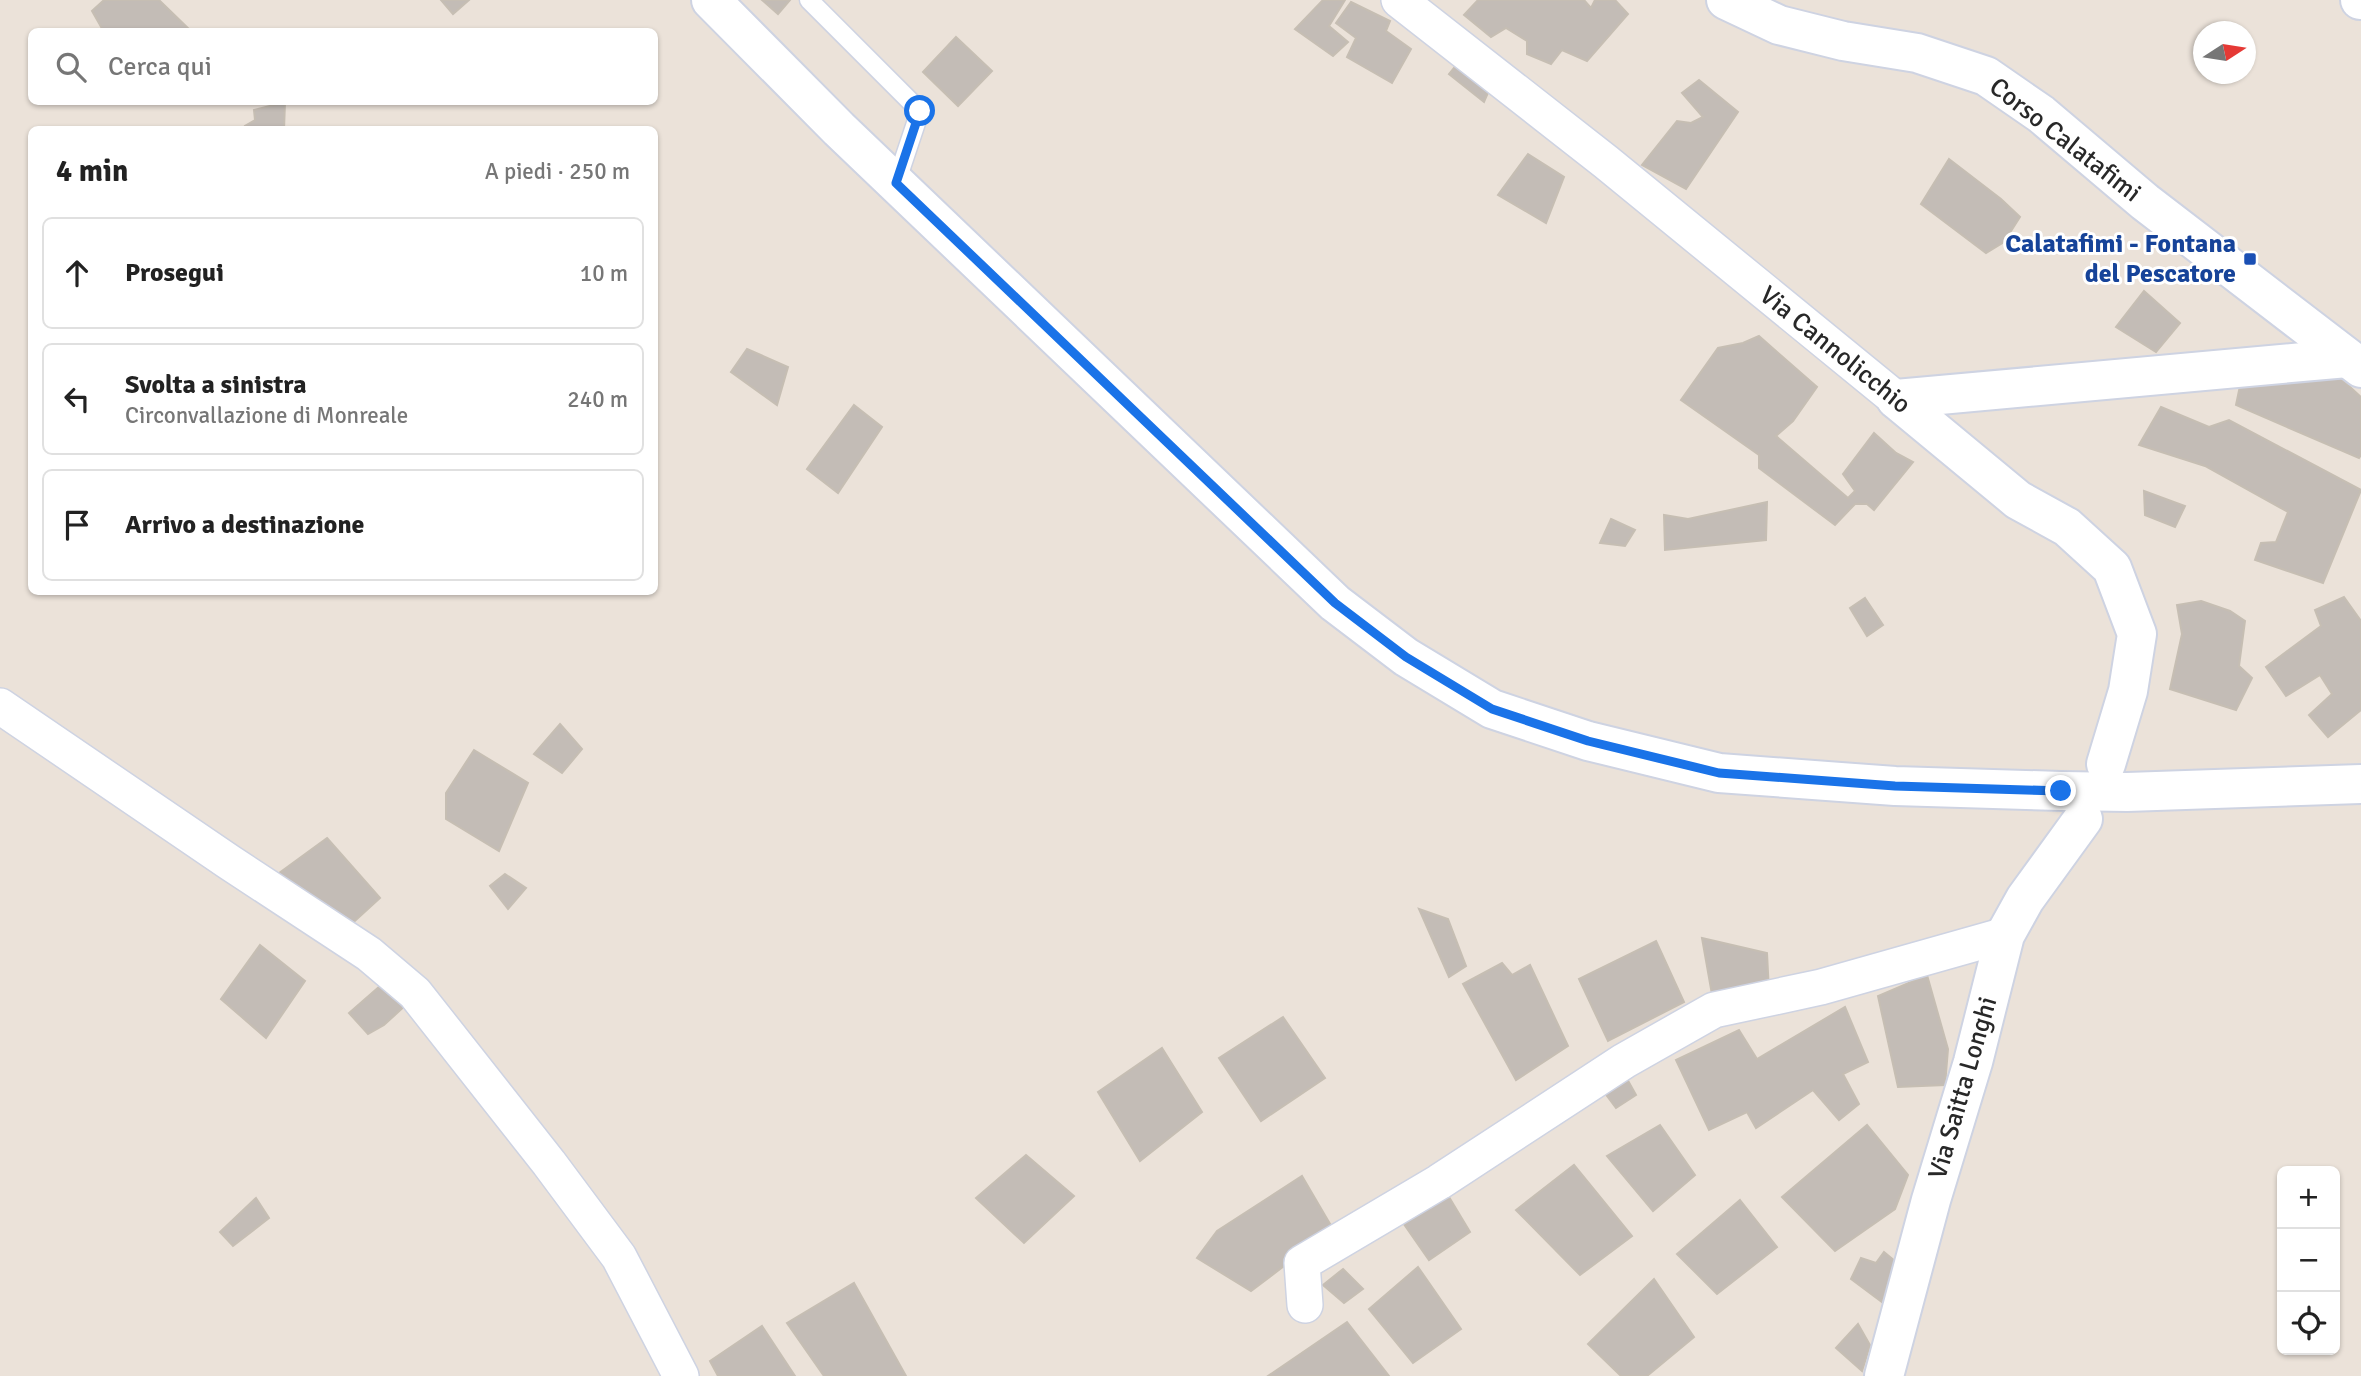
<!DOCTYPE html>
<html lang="it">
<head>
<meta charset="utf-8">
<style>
	:root { --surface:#fff; --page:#f6f6f6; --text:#222; --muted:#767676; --line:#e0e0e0 }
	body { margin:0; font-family:Signika,sans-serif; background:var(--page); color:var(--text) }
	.controls { position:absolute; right:21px; bottom:21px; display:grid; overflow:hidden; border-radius:10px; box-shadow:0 2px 5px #0004 }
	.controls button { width:63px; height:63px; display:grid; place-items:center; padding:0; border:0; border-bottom:2px solid var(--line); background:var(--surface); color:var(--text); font:35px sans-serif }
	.compass { position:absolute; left:2193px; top:21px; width:63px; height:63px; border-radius:50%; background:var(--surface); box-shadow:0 2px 5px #0004; rotate:78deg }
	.stop { position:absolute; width:21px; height:21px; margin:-16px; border:5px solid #1a73e8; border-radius:50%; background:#fff }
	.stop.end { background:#1a73e8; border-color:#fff; box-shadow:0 2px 7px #0008 }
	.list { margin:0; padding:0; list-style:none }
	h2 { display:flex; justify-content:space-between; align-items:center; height:91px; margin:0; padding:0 28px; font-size:30px }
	h2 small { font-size:23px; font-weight:400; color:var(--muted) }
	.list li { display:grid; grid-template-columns:46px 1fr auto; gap:21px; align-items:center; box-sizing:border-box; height:112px; margin:0 14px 14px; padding:0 14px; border:2px solid var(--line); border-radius:10px }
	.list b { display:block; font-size:26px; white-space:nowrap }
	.list p { margin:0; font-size:23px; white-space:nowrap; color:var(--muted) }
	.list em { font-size:23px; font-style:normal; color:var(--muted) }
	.icon { flex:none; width:38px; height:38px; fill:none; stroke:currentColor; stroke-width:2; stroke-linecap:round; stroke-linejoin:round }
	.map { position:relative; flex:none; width:2361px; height:1376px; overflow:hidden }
	.search { position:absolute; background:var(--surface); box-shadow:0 2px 5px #0004; left:28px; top:28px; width:630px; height:77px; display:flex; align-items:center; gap:18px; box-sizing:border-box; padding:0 24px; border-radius:10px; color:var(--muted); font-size:26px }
	.panel { position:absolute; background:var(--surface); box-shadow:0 2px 5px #0004; left:28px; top:126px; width:630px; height:469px; border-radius:10px }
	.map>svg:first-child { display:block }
	.building { fill:#c3bcb6; stroke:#c6beb3; stroke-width:2 }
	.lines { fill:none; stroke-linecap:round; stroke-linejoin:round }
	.service-casing { stroke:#ced3e2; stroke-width:21 }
	.minor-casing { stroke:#ced3e2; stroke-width:38 }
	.tertiary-casing { stroke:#ced3e2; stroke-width:42 }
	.secondary-casing { stroke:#ced3e2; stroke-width:42 }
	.service { stroke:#fff; stroke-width:18 }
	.minor { stroke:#fff; stroke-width:35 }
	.tertiary { stroke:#fff; stroke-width:38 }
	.secondary { stroke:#fff; stroke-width:38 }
	.route { stroke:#1a73e8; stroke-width:9 }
	.transit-dot { fill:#1a4fb4; stroke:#fff; stroke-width:2.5 }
	.labels { text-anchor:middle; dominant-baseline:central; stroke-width:6; stroke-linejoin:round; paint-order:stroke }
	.street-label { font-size:26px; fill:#282828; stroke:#fff }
	.transit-label { font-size:26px; font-weight:bold; fill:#164399; stroke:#fff; text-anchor:end }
</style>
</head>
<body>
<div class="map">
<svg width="2361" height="1376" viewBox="0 0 2361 1376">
	<rect width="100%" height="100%" fill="#ebe2d9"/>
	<!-- building -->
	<g class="building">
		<polygon points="104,0 159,0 192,32 104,32 92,11"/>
		<polygon points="441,0 469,0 453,14"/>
		<polygon points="762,0 790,0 778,14"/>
		<polygon points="1323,0 1345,0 1329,26 1348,42 1333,56 1295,29"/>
		<polygon points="1478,0 1584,0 1591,8 1595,0 1615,0 1628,14 1587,61 1562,50 1551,64 1527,54 1527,41 1506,28 1491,37 1464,15"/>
		<polygon points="1351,2 1390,21 1386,31 1411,49 1392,83 1347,57 1356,38 1336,23"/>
		<polygon points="956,37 992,71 958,106 923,72"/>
		<polygon points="1462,58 1493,81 1484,102 1449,74"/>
		<polygon points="1699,80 1738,112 1686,189 1642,165 1677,121 1691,123 1703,117 1682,93"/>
		<polygon points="285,102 284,130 247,130 245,126 255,120 254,110"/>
		<polygon points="1528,154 1564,177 1546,223 1498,195"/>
		<polygon points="1949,159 2001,199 2020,217 2004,242 1986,253 1921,204"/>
		<polygon points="2144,291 2180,323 2156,352 2116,327"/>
		<polygon points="1759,336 1817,387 1793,421 1776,436 1848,498 1855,491 1843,474 1874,433 1896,453 1913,462 1874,510 1867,504 1855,504 1835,525 1759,468 1759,455 1681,400 1718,348 1743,343"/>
		<polygon points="747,349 788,367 777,405 731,372"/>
		<polygon points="2335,373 2361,397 2361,455 2359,458 2236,405 2240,386"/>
		<polygon points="854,405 882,427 838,493 807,469"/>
		<polygon points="2161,407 2209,427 2229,420 2361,490 2323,583 2255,560 2261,543 2276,542 2288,512 2205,466 2139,445"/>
		<polygon points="2144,491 2185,506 2175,527 2145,515"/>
		<polygon points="1767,502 1766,540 1665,550 1664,515 1688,519"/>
		<polygon points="1611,519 1635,530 1625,546 1600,543"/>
		<polygon points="2344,597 2361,621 2361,710 2328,737 2309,715 2332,694 2320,675 2286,696 2266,667 2321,626 2315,610"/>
		<polygon points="1865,598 1883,625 1867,636 1850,608"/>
		<polygon points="2201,601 2230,611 2245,621 2239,666 2252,678 2236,710 2170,689 2182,634 2177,605"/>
		<polygon points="560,724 582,749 562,773 534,754"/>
		<polygon points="474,750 528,783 499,851 446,819 446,793"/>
		<polygon points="327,838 380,898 346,929 271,879"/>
		<polygon points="505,874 526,888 508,909 490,886"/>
		<polygon points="1419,909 1448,919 1466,966 1449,977"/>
		<polygon points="1702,938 1767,953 1769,992 1713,1000"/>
		<polygon points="1656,941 1684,1002 1608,1041 1579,979"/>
		<polygon points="260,945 305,981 266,1038 221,999"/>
		<polygon points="1502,963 1512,975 1530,965 1568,1046 1516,1080 1463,984"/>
		<polygon points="1927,975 1948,1049 1945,1085 1898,1087 1878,996"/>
		<polygon points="387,980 408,1003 384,1025 368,1034 349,1013"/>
		<polygon points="1845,1007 1868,1062 1843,1074 1859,1104 1839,1120 1813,1090 1756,1128 1747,1112 1709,1130 1676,1060 1739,1030 1757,1059"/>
		<polygon points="1283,1017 1325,1078 1261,1121 1219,1058"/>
		<polygon points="1162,1048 1202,1112 1140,1161 1098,1092"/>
		<polygon points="1622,1070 1636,1095 1616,1108 1601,1088"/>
		<polygon points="1660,1125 1695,1175 1653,1211 1607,1156"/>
		<polygon points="1867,1125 1908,1175 1895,1209 1835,1251 1782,1197"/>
		<polygon points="1026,1155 1074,1196 1024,1243 976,1198"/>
		<polygon points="1574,1165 1632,1236 1580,1275 1516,1210"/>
		<polygon points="1302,1176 1333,1229 1251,1291 1197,1258 1217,1231"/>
		<polygon points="1443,1187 1470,1232 1429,1260 1399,1217"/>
		<polygon points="256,1198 269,1218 233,1246 220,1232"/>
		<polygon points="1740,1200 1777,1247 1717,1294 1677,1254"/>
		<polygon points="1884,1252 1895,1261 1882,1302 1851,1279 1861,1258 1876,1263"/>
		<polygon points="1418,1267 1461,1329 1413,1363 1369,1309"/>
		<polygon points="1343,1269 1363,1289 1344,1303 1323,1285"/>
		<polygon points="1654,1279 1694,1337 1647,1376 1621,1376 1588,1344"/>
		<polygon points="854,1283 906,1376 824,1376 787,1323"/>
		<polygon points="1347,1322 1389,1376 1268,1376"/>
		<polygon points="1858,1324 1870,1345 1862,1371 1836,1348"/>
		<polygon points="762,1326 795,1376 718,1376 710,1361"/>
	</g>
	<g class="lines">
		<!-- service casing -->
		<g class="service-casing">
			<polyline id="service" points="809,0 920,111 896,183"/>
		</g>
		<!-- minor casing -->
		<g class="minor-casing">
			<g id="minor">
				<polyline points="1399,0 1606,162 1896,399"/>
				<polyline points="0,706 229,862 369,954 415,993 549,1163 619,1257 681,1376"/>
				<polyline points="1305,1305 1302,1263 1439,1182 1624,1061 1714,1010 1821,987 2005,935"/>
			</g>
		</g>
		<!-- tertiary casing -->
		<g class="tertiary-casing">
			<g id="tertiary">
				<polyline points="1726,0 1779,25 1843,41 1917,53 1986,76 2041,114 2145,202 2361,368"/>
				<polyline points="2360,0 2361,0"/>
				<polyline points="1896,399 2018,500 2067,527 2112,568 2137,634 2128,691 2106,764"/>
				<polyline points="1896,399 2347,358"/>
				<polyline points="1884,1376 1931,1200 1973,1062 2005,935 2025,899 2083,819"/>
			</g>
		</g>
		<!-- secondary casing -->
		<g class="secondary-casing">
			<polyline id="secondary" points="711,0 839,129 1335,603 1406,657 1492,709 1588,741 1719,773 1895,786 2061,791 2127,792 2361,784"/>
		</g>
		<!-- service -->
		<use href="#service" class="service"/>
		<!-- minor -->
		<use href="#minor" class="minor"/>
		<!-- tertiary -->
		<use href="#tertiary" class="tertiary"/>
		<!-- secondary -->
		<use href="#secondary" class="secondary"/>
	</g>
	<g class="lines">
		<!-- route -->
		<polyline class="route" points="920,111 896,183 1335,603 1406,657 1492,709 1588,741 1719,773 1895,786 2061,791"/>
	</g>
	<!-- markers -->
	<rect class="transit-dot" x="2243" y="252" width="14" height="14" rx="3.5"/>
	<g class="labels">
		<!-- street labels -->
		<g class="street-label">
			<text transform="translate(2065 140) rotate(38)">Corso Calatafimi</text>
			<text transform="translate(1835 350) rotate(39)">Via Cannolicchio</text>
			<text transform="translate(1963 1088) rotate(-74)">Via Saitta Longhi</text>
		</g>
		<!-- transit labels -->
		<g class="transit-label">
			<text x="2236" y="244">Calatafimi - Fontana<tspan x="2236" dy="30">del Pescatore</tspan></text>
		</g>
	</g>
</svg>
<div class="controls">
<button>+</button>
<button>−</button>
<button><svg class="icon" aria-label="locate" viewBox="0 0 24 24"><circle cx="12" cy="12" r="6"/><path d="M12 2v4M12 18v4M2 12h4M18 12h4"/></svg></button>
</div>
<svg class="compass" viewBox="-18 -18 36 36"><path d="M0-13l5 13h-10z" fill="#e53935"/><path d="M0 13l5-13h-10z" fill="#767676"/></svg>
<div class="stop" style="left:920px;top:111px"></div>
<div class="stop end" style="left:2061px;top:791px"></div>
<div class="search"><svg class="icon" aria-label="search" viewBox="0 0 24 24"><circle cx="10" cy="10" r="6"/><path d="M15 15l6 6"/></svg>Cerca qui</div>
<section class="panel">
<h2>4 min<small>A piedi · 250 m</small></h2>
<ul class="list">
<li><svg class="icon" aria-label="ahead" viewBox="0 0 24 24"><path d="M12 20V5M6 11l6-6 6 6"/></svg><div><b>Prosegui</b></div><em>10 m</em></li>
<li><svg class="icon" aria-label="left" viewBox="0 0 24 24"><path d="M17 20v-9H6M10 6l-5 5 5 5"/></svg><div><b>Svolta a sinistra</b><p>Circonvallazione di Monreale</p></div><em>240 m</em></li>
<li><svg class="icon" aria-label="arrive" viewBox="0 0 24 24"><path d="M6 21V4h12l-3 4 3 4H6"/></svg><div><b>Arrivo a destinazione</b></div></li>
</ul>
</section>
</div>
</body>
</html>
